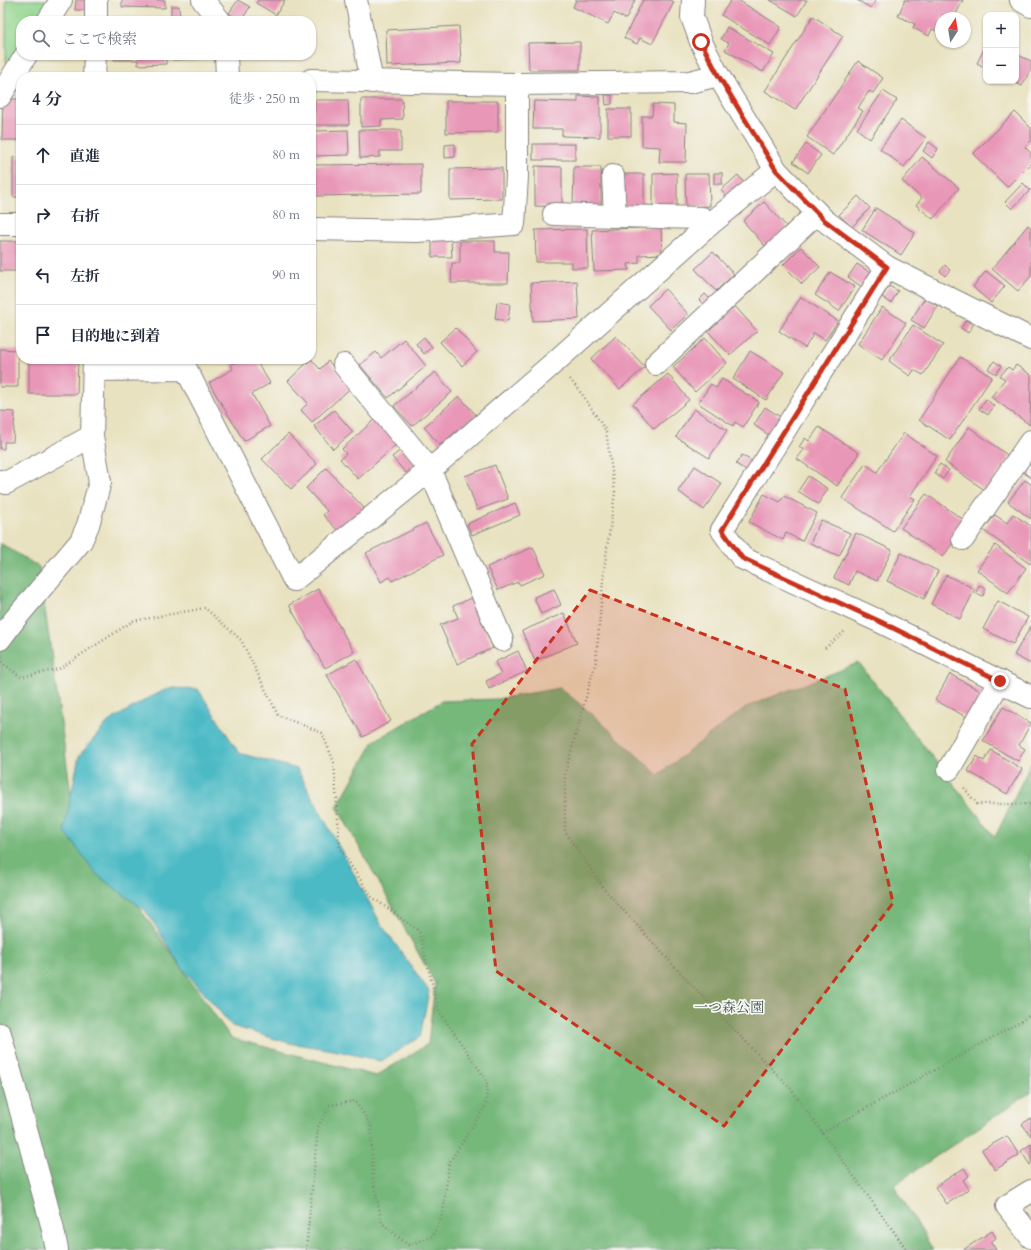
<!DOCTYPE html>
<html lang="ja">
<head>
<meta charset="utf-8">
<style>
	:root { --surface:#fff; --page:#f2f2f3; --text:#1f2937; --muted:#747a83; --line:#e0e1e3 }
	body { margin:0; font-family:Cardo,"Noto Serif JP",serif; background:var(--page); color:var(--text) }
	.controls { position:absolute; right:12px; top:12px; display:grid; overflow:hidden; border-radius:8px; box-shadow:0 1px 3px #0004 }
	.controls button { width:36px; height:36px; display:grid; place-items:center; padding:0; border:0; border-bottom:1px solid var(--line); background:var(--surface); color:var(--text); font:20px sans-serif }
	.compass { position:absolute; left:935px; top:12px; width:36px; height:36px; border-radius:50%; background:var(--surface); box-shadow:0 1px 3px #0004; rotate:12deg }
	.stop { position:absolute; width:12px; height:12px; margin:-9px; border:3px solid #c8321e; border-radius:50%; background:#fff }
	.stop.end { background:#c8321e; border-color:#fff; box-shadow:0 1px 4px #0008 }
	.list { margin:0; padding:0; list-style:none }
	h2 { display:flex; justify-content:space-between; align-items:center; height:52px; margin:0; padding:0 16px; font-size:17px }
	h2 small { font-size:13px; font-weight:400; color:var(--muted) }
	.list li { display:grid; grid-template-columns:26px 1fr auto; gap:12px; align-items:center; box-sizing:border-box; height:60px; padding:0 16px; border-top:1px solid var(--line) }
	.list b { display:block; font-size:15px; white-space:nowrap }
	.list em { font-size:13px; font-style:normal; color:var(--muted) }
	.icon { flex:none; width:22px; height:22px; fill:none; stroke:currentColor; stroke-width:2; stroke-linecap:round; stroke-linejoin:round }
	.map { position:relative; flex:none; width:1031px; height:1250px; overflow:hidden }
	.search { position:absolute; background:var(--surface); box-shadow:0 1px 3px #0004; left:16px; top:16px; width:300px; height:44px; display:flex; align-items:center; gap:10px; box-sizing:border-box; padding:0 14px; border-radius:16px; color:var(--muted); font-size:15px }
	.panel { position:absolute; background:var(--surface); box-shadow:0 1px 3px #0004; left:16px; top:72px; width:300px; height:292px; border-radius:16px }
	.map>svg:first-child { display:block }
	.green { fill:#93d68f; stroke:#5a7c65 }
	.forest { fill:#76b77a; stroke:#4c6c5a }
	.water { fill:#4cbac5; stroke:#376e80 }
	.building { fill:#e997b7 }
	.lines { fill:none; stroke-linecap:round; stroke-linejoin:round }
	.minor-casing { stroke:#86827e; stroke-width:24 }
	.path { stroke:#86827e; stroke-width:2.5; stroke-dasharray:1 3; stroke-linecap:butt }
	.minor { stroke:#fff; stroke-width:22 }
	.route { stroke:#c8321e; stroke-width:5 }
	.marked { fill:#c8321e; fill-opacity:0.2; stroke:#c8321e; stroke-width:3; stroke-dasharray:8 5; stroke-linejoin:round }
	.labels { text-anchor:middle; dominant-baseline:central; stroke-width:3.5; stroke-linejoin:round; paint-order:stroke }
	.park-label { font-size:14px; fill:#445854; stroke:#f6f6f2 }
</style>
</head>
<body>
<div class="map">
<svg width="1031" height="1250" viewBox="0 0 1031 1250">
	<rect width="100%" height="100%" fill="#f6f6f2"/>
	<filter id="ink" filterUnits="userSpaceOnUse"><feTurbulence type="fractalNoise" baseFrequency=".025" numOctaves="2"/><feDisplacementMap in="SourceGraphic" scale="8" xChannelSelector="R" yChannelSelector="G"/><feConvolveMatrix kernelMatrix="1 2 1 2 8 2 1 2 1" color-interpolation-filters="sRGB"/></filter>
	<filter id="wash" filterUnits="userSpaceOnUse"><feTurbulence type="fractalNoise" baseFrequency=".012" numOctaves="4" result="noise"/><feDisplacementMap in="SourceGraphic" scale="16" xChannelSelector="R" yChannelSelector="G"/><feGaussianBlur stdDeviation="0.9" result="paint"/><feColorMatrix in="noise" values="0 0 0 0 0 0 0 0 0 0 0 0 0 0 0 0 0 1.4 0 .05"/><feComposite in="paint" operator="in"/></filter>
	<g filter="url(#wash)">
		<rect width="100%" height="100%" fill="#e9e2c0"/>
		<!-- green -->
		<polygon class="green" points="6,0 55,0 41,21 21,21 21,51 14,61 6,62"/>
		<!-- forest -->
		<polygon class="forest" points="0,543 39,567 74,815 231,1038 376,1076 428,1044 435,983 337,807 374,741 442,701 497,699 560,688 592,714 658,775 746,707 859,663 995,837 1031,763 1031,1092 894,1185 933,1250 0,1250"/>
		<!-- water -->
		<polygon class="water" points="169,688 198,689 239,753 297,769 381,924 429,991 420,1037 381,1061 333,1050 289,1043 232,1026 180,965 146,911 97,875 64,830 79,756 108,722 147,699"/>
		<g id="blocks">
			<!-- building -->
			<g class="building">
				<polygon points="76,0 89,0 88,10 75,10"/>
				<polygon points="122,0 165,0 165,8 122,7"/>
				<polygon points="238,0 250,7 241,21 229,13"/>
				<polygon points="258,0 285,0 276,15 256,3"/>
				<polygon points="576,0 635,0 626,19 614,13 608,24 573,7"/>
				<polygon points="643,0 671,0 674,2 652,44 640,38 637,44 624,38"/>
				<polygon points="731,0 738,0 781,27 770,45 721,15"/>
				<polygon points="770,0 807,0 797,16"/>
				<polygon points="857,0 876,0 871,8"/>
				<polygon points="905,0 963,0 954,18 941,18 941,33 932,29 929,36 913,28 915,24 898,16"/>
				<polygon points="171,6 179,6 180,21 171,21"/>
				<polygon points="813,16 843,36 795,110 765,91"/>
				<polygon points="165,19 165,21 126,21 126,20"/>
				<polygon points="459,26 461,63 387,66 386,30"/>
				<polygon points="727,27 774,54 763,72 725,50 729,43 721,39"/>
				<polygon points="580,42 580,70 529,70 528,43"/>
				<polygon points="986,45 986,68 977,63"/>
				<polygon points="1016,54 1031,61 1031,69 1022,86 1012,81 1016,81"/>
				<polygon points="113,55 166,55 166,64 138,65 138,60 114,60"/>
				<polygon points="173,55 198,55 198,59 173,60"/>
				<polygon points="858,61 883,78 873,93 869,91 858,108 863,111 833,155 807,137"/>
				<polygon points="883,91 897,100 870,139 857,129"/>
				<polygon points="605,95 612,95 612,104 606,105"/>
				<polygon points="578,96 600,97 600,137 562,136 562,129 533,129 534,101 578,102"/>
				<polygon points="3,99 21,99 21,140 2,140"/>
				<polygon points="361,99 402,99 403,119 381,120 381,126 361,127"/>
				<polygon points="314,100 348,100 349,125 314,125"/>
				<polygon points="446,101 498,101 498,132 446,133"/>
				<polygon points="653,104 674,105 674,122 687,123 686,162 659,162 660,147 642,146 642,116 652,116"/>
				<rect x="608" y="109" width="23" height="27"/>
				<polygon points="1015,112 1031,128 1031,141 1025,147 1031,153 1031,163 1007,187 973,154"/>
				<polygon points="901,120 926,138 904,167 880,149"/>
				<polygon points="348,130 349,155 314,156 314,131"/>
				<polygon points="359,130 401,130 401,151 380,151 380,157 360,158"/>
				<polygon points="929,142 938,149 932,158 923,151"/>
				<polygon points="455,144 455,157 445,158 445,145"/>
				<rect x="533" y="144" width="42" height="16"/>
				<polygon points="806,144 821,155 808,173 793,162"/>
				<polygon points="13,157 21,158 21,197 13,197"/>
				<polygon points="922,157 959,188 933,219 916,205 922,198 902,181"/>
				<polygon points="421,164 421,194 314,196 314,165"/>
				<polygon points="535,166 562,167 562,207 535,206"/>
				<polygon points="574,167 601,167 601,207 573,207"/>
				<polygon points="502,168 502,199 450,200 450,169"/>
				<polygon points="677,173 677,206 653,206 653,174"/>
				<rect x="714" y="173" width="8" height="11"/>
				<polygon points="620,174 644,174 644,206 620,207"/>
				<polygon points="685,174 709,174 710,206 686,207"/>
				<polygon points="738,175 745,184 728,199 721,190"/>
				<polygon points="1023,183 1030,190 1012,209 1005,202"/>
				<polygon points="858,196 870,208 852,227 839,215"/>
				<polygon points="764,202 787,227 765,246 743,221"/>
				<polygon points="876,208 915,233 901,255 862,230"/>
				<polygon points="1028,225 1031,228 1031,276 1018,291 992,269"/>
				<polygon points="661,227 662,254 639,255 639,263 628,264 629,270 594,271 592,230"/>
				<polygon points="587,229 588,268 572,268 572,262 536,262 535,230"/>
				<polygon points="451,239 452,257 432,257 432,240"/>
				<rect x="0" y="241" width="20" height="30"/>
				<polygon points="460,241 495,241 495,252 509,252 508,283 451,283 452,263 460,263"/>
				<polygon points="801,247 820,267 802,284 783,265"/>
				<polygon points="713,252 734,274 716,291 695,269"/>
				<polygon points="857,264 871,273 862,287 848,277"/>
				<polygon points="945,265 950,270 945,276 940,271"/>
				<polygon points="986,271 1005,286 991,303 973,287"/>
				<polygon points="830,272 855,287 839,311 815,295"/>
				<polygon points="577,281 579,319 533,321 531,283"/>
				<polygon points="889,286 898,291 891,303 882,297"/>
				<polygon points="665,289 688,314 671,330 648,306"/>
				<polygon points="705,294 711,300 705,306 699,300"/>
				<polygon points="801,297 838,321 825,340 814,333 805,348 779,331"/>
				<polygon points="925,298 938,306 924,328 911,320"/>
				<polygon points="497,302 510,304 508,321 495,319"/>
				<polygon points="733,304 757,331 730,355 705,328"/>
				<polygon points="882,307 906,323 882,360 858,344"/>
				<polygon points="966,320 973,325 968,333 961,328"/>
				<polygon points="913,325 943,345 923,375 914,370 910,376 889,361"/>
				<polygon points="456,328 477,352 462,366 440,342"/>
				<polygon points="616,336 645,367 620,389 591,359"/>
				<polygon points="424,337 432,347 424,354 416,344"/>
				<polygon points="705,338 727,363 695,392 673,367"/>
				<polygon points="404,339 426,366 388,398 360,365 376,352 381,358"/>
				<polygon points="0,349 18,350 18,387 0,387"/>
				<polygon points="750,351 784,372 766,400 733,379"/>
				<polygon points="960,357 992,377 950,440 919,420"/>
				<polygon points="29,359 78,359 77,394 29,394"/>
				<polygon points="240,359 255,359 270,383 252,394 270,426 244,441 209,383 233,369 231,364"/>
				<polygon points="311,359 320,369 328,361 352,387 312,422 301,410 308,403 288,381"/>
				<polygon points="994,361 1001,366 996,374 988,369"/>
				<polygon points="1016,365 1031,375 1030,425 991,397 1005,379 1000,376 1008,367 1012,370"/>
				<polygon points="435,372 452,392 412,426 394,406"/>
				<polygon points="668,374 689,400 654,429 633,404"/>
				<polygon points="722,379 759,402 743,427 735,422 733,426 698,403 711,384 716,388"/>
				<polygon points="459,396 476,415 440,445 424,427"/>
				<polygon points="986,399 994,406 988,415 979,409"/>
				<polygon points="765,407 782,418 770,436 754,425"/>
				<polygon points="694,409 727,430 709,458 676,437"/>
				<polygon points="334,410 353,432 333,449 314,426"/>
				<polygon points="0,411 15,412 13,442 4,442 4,449 0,449"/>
				<polygon points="375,419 398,443 358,479 340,459 346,454 342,449"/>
				<polygon points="819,427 859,453 837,486 797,459 804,449 799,447 805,438 809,441"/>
				<polygon points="969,427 1010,457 986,491 945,462"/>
				<polygon points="904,433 937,456 910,496 915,499 893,531 842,498 865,464 877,472"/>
				<polygon points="288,434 317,464 291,489 262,459"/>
				<polygon points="402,449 416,464 406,473 392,457"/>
				<polygon points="1031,452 1031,478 1018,468"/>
				<polygon points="742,455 753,462 747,471 736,464"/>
				<polygon points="940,464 949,470 943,479 934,473"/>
				<polygon points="495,465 508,499 477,510 465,476"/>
				<polygon points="695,466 722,484 704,510 678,491"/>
				<polygon points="326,468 364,508 339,532 323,515 327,511 306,488"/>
				<polygon points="808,476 828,489 818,504 798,491"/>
				<polygon points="1025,480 1031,484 1031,519 1008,502"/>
				<polygon points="764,494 780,502 784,496 817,513 802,541 786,533 783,540 749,522"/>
				<polygon points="926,494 967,522 943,557 901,528"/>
				<polygon points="515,503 520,515 472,535 467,524"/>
				<polygon points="1013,514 1031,526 1031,562 1030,564 983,530 995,515 1007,523"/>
				<polygon points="821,520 850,533 839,556 810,543"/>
				<polygon points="426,523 443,555 392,581 390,577 381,582 366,553"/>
				<polygon points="856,533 892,550 877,581 855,571 849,585 834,578"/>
				<polygon points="995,545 1026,568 1008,593 977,570"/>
				<polygon points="533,547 545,574 520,585 518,582 498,590 487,567"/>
				<polygon points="901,553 938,571 924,599 887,581"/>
				<polygon points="946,575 975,589 960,619 931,604"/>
				<polygon points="979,585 986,588 983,596 976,593"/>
				<polygon points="318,589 354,652 325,668 289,605"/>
				<polygon points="554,589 561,605 541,614 534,597"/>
				<polygon points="472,598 493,648 457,664 440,625 458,618 453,606"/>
				<polygon points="998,601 1028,617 1013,644 983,629"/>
				<polygon points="564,613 577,643 535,661 522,631"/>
				<polygon points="1031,626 1031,664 1014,655"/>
				<polygon points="518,651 527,671 489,689 486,681 501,674 495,662"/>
				<polygon points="356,659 391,721 363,737 327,675"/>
				<polygon points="950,674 984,693 970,719 935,700"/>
				<polygon points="1003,707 1031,723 1019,745 1025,749 1018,761 983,741"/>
				<polygon points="991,750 1022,769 1007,794 968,771 977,756 984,761"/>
				<polygon points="1031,1118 1031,1136 1022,1124"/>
				<polygon points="1007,1136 1019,1155 995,1170 982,1150"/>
				<polygon points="1031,1144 1031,1164 1030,1165 1021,1151"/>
				<polygon points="964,1168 969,1176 963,1180 969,1189 947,1204 935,1187"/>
				<polygon points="992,1231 996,1238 991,1242 996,1250 963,1250"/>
			</g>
		</g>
	</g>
	<g filter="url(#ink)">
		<use href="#blocks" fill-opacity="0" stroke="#86827e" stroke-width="1"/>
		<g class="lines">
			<!-- minor casing -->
			<g class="minor-casing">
				<g id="minor">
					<polyline points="203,0 220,21"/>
					<polyline points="356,0 372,82"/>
					<polyline points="693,0 692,17 701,42 718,75 776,170 824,220 887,267 1031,339"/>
					<polyline points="1021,0 1031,6"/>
					<polyline points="48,21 61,0"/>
					<polyline points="96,21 96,0"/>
					<polyline points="226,55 227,77"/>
					<polyline points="94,77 95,55"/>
					<polyline points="311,80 517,84 690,82 718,75"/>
					<polyline points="0,96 26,55"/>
					<polyline points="613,176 615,216 702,218 709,225"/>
					<polyline points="554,214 615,216"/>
					<polyline points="0,224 21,224"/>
					<polyline points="311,229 417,231 514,224 517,177 517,84"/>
					<polyline points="887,267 722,530 742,558 881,622 1031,697"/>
					<polyline points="656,364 817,213"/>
					<polyline points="344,365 430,470 502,640"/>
					<polyline points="94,370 186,369 294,580 430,470 556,361 709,225 776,170"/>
					<polyline points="0,481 6,483 92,436"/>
					<polyline points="963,539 1031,441"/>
					<polyline points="0,639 15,619 81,541 88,525 100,482 92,436 94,359"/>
					<polyline points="949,769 1000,681"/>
					<polyline points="0,1034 52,1225 57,1250"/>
					<polyline points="1031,1191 1007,1206 1031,1237"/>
				</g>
			</g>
			<!-- path -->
			<g class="path">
				<polyline points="570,379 584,397 606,431 615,492 604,570 596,661 565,773 565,832 605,890 686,979 791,1089 907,1250"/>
				<polyline points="825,648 845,631"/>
				<polyline points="1,662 21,677 59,669 133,621 205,608 241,640 278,715 322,733 334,762 340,849 372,897 419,931 439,1011 487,1081 486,1105 449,1163 443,1213 433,1236 408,1245 382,1223 373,1180 371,1125 355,1101 330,1105 318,1127 306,1250"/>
				<polyline points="964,788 977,804 1031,804"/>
				<polyline points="822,1133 1022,1021 1031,1013"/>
			</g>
			<!-- minor -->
			<use href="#minor" class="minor"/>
		</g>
	</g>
	<g class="lines" filter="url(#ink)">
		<!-- route -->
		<polyline class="route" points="701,42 718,75 776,170 824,220 887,267 722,530 742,558 881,622 1000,681"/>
	</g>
	<!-- marked area -->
	<path class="marked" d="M590,590L845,689L893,903L724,1126L496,971L472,744Z"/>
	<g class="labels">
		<!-- park labels -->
		<g class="park-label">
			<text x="729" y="1007">一つ森公園</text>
		</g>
	</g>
</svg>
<div class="controls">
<button>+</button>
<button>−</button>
</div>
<svg class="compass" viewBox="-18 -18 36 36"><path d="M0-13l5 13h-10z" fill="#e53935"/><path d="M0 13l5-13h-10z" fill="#747a83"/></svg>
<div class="stop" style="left:701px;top:42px"></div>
<div class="stop end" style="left:1000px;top:681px"></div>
<div class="search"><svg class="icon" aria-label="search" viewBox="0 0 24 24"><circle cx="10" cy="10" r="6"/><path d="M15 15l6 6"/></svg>ここで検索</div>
<section class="panel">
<h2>4 分<small>徒歩 · 250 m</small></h2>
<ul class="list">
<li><svg class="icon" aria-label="ahead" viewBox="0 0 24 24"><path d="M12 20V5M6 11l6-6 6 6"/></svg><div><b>直進</b></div><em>80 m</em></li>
<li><svg class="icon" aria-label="right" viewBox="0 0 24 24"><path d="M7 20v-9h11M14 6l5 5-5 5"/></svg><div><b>右折</b></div><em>80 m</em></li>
<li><svg class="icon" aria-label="left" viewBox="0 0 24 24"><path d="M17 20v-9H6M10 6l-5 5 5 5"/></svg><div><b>左折</b></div><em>90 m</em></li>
<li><svg class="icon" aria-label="arrive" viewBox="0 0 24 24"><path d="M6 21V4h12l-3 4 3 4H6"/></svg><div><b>目的地に到着</b></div></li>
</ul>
</section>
</div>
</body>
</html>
